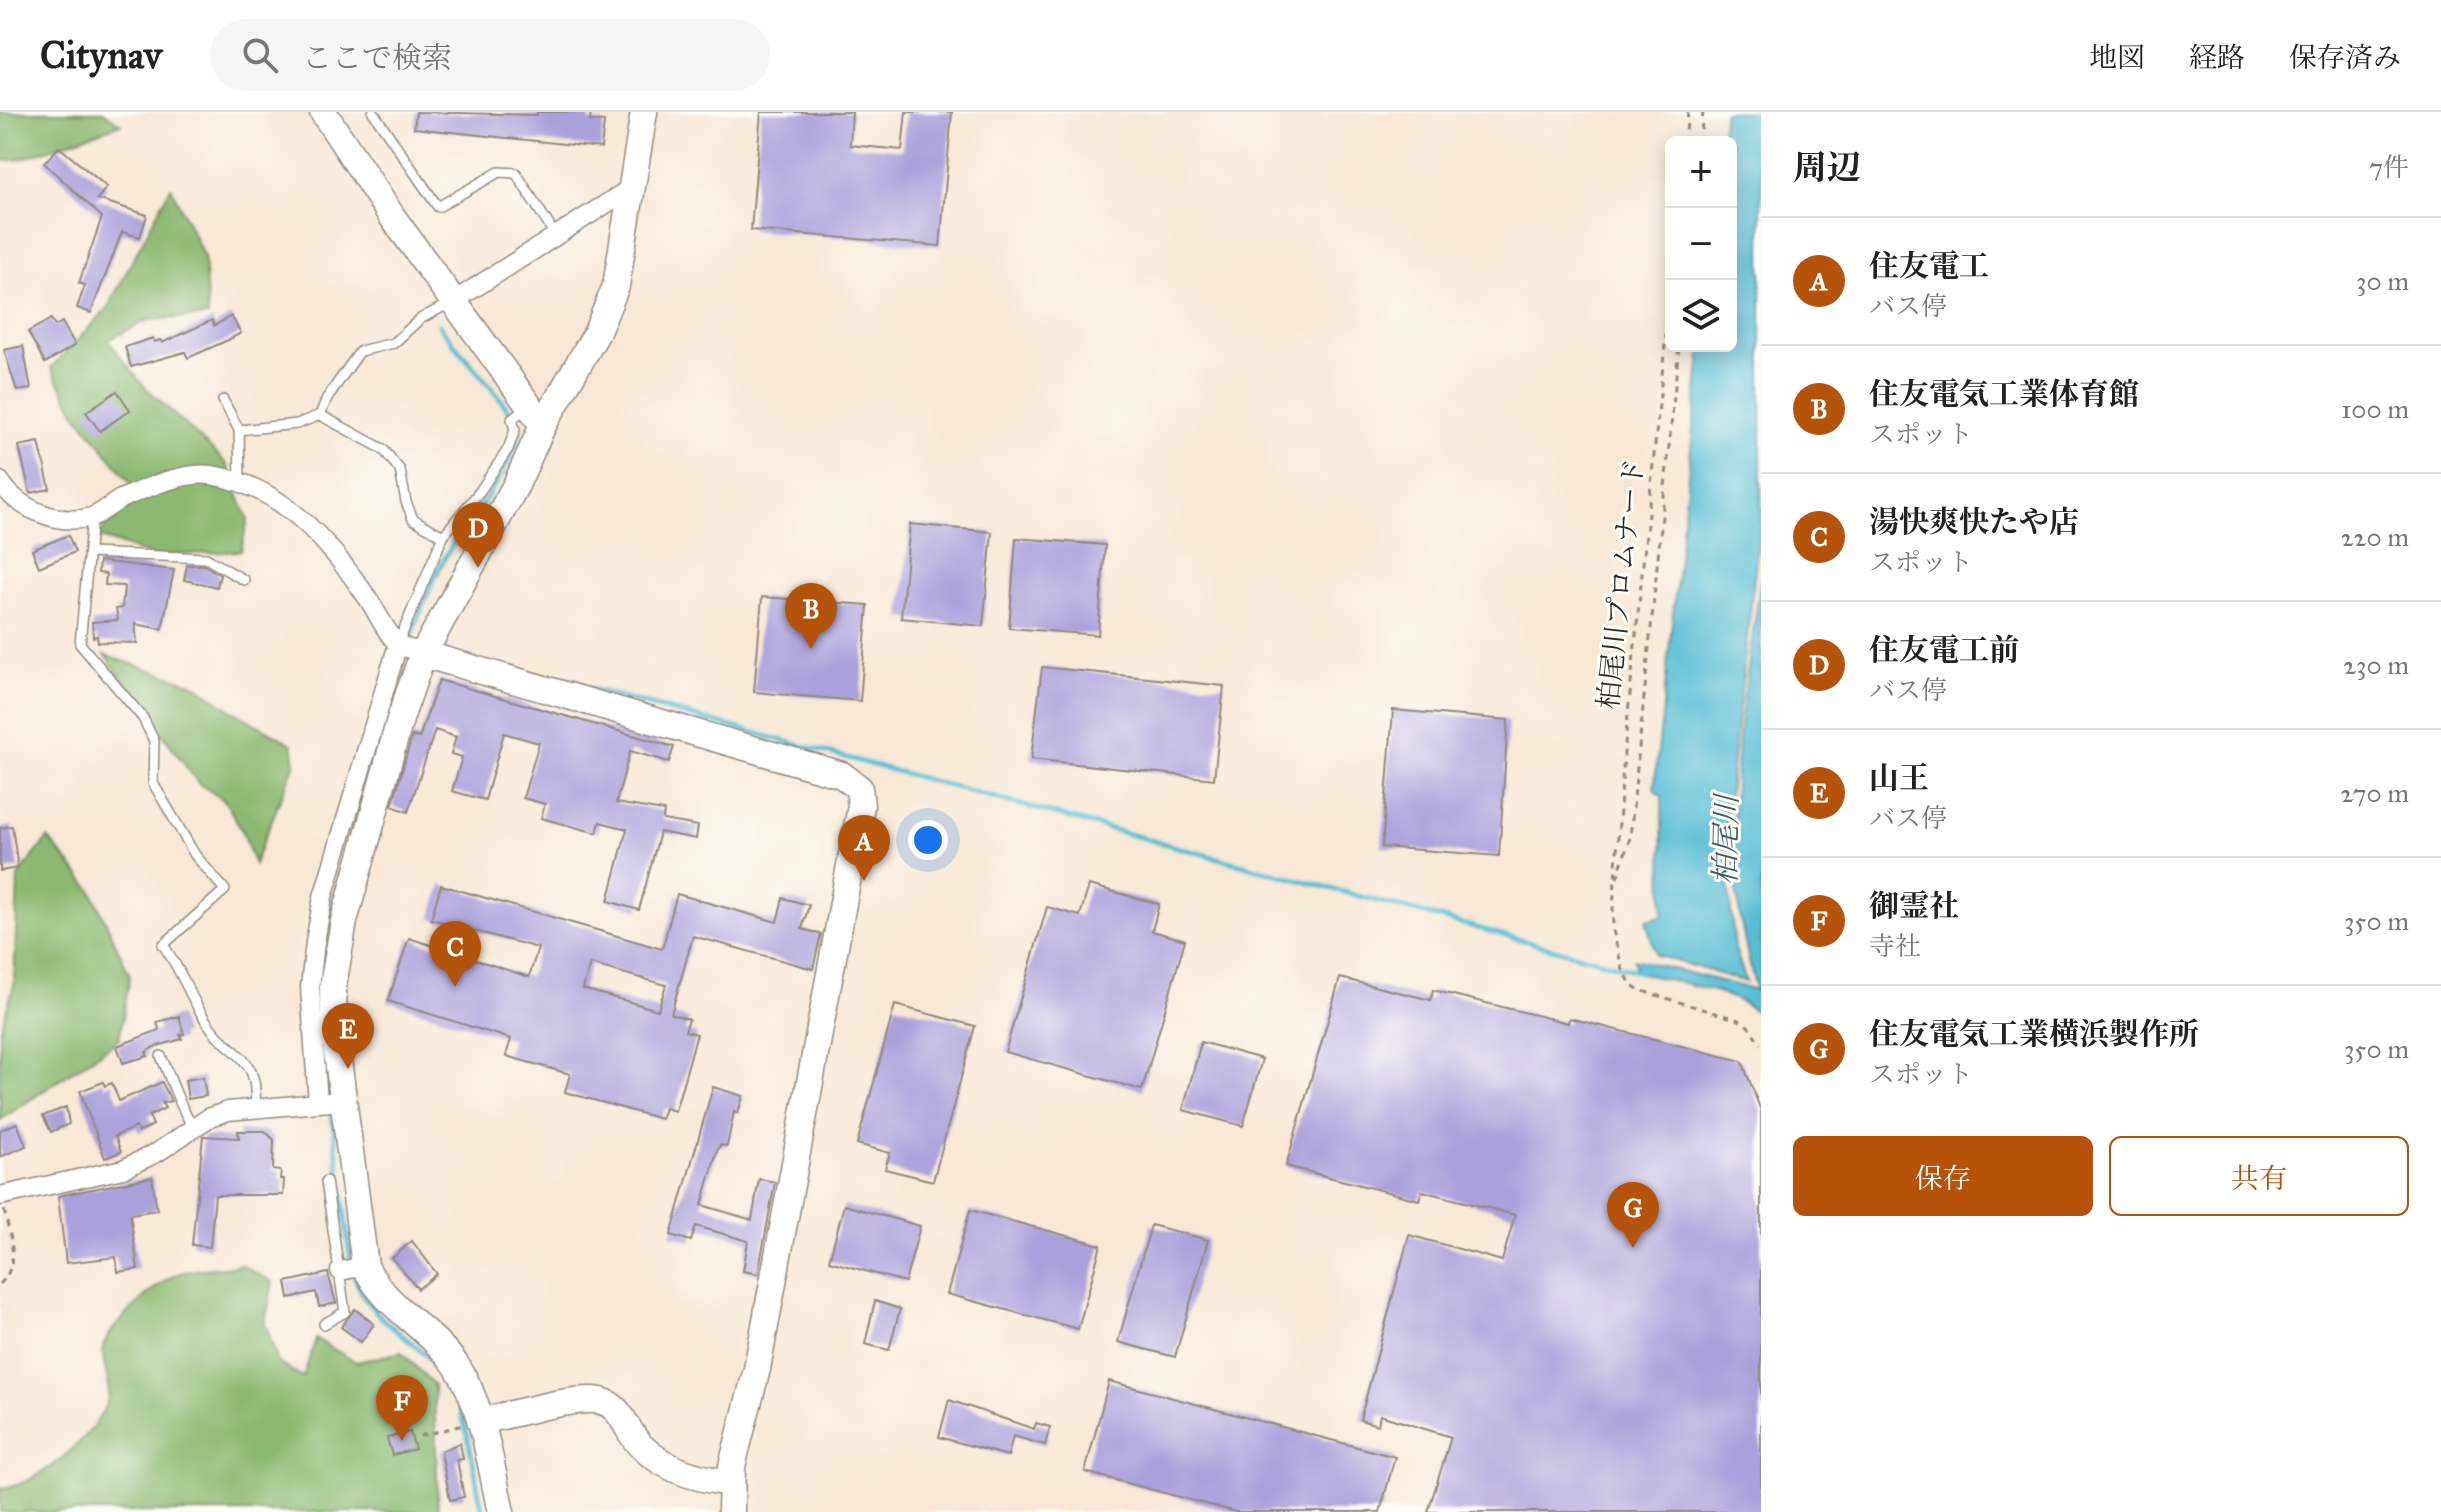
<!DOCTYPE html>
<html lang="ja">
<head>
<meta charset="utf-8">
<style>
	:root { --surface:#fff; --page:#f6f6f6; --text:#222; --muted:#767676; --line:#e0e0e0; --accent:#b45309 }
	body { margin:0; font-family:"IM FELL Great Primer","Noto Serif JP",serif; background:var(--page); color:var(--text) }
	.controls { position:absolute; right:24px; top:24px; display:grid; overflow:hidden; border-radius:12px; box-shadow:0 4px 20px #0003 }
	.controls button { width:72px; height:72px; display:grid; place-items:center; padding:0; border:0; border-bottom:2px solid var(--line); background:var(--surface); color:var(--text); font:40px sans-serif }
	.you { position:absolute; left:928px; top:728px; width:28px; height:28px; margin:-20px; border:6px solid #fff; border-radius:50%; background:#1a73e8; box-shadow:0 0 0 12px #1a73e833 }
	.badge { display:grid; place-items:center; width:52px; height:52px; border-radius:50%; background:var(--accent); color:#fff; font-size:26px; font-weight:700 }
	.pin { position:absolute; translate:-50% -66px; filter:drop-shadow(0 2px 4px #0008) }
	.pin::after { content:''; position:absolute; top:42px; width:28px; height:24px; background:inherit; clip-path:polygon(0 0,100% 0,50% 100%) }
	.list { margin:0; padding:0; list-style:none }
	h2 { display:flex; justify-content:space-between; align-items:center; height:104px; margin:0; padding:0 32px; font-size:34px }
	h2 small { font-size:26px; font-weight:400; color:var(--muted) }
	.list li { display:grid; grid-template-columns:52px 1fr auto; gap:24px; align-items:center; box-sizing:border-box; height:128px; padding:0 32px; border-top:2px solid var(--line) }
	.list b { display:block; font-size:30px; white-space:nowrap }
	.list p { margin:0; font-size:26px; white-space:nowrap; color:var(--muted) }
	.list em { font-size:26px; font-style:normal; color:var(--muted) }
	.actions { display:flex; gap:16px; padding:24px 32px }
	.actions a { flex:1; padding:18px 0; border:2px solid var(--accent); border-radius:12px; text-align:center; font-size:28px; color:var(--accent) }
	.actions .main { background:var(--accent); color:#fff }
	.icon { flex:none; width:44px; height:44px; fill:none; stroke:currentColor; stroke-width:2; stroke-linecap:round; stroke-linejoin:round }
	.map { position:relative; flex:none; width:1761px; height:1400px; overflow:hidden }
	header { display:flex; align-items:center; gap:48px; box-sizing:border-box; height:112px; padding:0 40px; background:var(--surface); border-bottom:2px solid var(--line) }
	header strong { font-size:38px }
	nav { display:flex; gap:44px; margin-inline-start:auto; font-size:28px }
	.search { width:560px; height:72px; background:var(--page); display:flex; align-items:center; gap:20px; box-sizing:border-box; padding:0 28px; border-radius:44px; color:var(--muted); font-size:30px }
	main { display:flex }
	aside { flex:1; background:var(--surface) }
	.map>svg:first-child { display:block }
	.forest { fill:#8cb971; stroke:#5c724e; stroke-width:2 }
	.water { fill:#58bed5; stroke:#427480; stroke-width:2 }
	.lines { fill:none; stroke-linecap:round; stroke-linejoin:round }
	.stream { stroke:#58bed5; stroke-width:5 }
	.building { fill:#aaa0db; fill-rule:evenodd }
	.lane-casing { stroke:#928980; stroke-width:12 }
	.street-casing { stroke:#928980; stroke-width:21 }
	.secondary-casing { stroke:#928980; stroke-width:29 }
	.path { stroke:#928980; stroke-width:3; stroke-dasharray:6 6; stroke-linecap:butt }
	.lane { stroke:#fff; stroke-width:9 }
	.street { stroke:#fff; stroke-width:18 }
	.secondary { stroke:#fff; stroke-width:26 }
	.labels { text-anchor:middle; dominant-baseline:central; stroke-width:6; stroke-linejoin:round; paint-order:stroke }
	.street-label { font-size:28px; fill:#2b2b2b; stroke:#fdfcf7 }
	.water-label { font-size:30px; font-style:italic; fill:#3b5e66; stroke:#fdfcf7 }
</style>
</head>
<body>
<header>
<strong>Citynav</strong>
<div class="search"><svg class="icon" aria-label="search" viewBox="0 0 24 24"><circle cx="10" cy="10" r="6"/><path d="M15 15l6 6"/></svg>ここで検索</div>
<nav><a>地図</a><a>経路</a><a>保存済み</a></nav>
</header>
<main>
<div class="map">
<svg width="1761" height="1400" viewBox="0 0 1761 1400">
	<rect width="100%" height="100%" fill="#fdfcf7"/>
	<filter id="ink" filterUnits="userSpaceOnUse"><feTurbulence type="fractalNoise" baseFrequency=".0125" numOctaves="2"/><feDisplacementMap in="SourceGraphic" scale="16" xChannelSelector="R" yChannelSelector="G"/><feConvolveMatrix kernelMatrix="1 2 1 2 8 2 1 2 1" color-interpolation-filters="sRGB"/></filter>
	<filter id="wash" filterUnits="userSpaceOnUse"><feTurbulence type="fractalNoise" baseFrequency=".006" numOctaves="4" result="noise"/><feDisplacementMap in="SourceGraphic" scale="32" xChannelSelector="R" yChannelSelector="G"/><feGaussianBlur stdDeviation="1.8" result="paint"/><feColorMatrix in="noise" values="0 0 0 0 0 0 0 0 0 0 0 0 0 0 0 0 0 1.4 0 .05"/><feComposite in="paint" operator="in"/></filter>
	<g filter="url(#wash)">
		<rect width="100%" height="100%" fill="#f8e7d4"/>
		<!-- forest -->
		<g class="forest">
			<polygon points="0,0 103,0 121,12 21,47 0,49"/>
			<polygon points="171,75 204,145 208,204 148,208 108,228 142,272 226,351 248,407 241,439 154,444 98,425 134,375 77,303 51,256 107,197"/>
			<polygon points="105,543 194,572 234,600 292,632 295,651 254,752 244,722 225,689 198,671"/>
			<polygon points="48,726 91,777 130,864 119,928 0,1008 0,919 14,873 18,764"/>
			<path d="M241,1153L273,1170L265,1211L278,1251L303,1265L316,1227L356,1250L401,1240L434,1273L438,1400H0V1376C36,1376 100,1321 108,1286C112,1270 101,1252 103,1237C106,1216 161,1166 180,1161C200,1156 222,1156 241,1153Z"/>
		</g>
		<!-- water -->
		<g class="water">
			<polygon points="1724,0 1761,0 1761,406 1727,700 1727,760 1735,837 1746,870 1656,843 1646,808 1663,804 1662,684 1654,677 1702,234 1731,234 1731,30 1720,30"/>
			<path d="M1761,465V906C1743,879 1668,869 1636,860L1634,847L1756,878C1746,838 1737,798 1734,757C1729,661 1748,560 1761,465Z"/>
		</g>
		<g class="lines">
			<!-- stream -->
			<g class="stream">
				<polyline points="588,576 1640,860"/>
				<path d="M321,870C325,803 348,739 367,675C388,600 406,521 442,451C465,405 511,369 520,316C498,279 465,248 439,213"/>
				<polyline points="327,964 330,985"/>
				<polyline points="331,995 351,1152"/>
				<path d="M354,1162C367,1214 432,1231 453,1279C469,1313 474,1363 483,1400"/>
			</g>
		</g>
		<g id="blocks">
			<!-- building -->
			<g class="building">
				<polygon points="416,0 537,3 537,0 591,0 590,9 604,10 601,36 414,16"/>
				<polygon points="761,0 852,0 850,33 902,38 906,0 952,0 940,134 751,118"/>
				<polygon points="59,35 107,75 97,87 147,103 140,125 122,120 91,201 77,196 85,173 79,171 102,105 44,51"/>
				<polygon points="231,204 241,221 228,228 188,246 185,240 131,255 125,235 153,226 154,230 161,228 162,231 212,208 214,214"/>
				<polygon points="51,207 55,214 62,210 75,233 45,251 28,220"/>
				<polygon points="23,234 31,277 17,279 4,238"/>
				<polygon points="117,279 130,298 100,319 86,300"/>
				<polygon points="39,330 50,377 30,381 19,334"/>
				<polygon points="910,412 992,420 983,514 901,506"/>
				<polygon points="68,423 75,440 39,455 32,438"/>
				<polygon points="1016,426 1105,433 1098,523 1009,516"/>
				<polygon points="99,449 174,458 162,517 135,512 137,531 98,530 97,524 93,525 92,510 118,508 116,497 122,496 124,474 105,473 106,462 98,461"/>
				<polygon points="187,453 204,453 220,463 217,475 184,468"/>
				<polygon points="762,485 868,493 860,589 754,580"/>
				<polygon points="1042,555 1224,574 1214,667 1031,647"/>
				<polygon points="439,568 674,635 669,650 630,639 616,691 664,699 663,708 698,714 696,727 660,720 639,798 608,789 627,717 600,710 597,721 541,706 545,692 523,686 539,631 504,621 485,688 452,679 462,645 451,642 456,625 435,618 408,700 392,694 412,624 419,626"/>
				<polygon points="1393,598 1508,608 1499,744 1382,735"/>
				<polygon points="12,714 18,756 0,759 0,716"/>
				<path d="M441,773L662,837L677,782L777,810L783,786L809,793L802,817L821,822L813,857L693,824L671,902L689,907L685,919L697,922L675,999L665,996L661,1007L565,980L570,962L506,944L511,927L388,889L409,826L529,865L538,836L431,807ZM590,852L666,873L658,898L583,877Z"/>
				<polygon points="1089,773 1159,792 1152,819 1185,828 1142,978 1005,940 1047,795 1080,804"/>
				<polygon points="1340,866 1431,888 1433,878 1568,911 1569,906 1742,949 1761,999 1761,1400 1428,1400 1451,1325 1380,1303 1378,1313 1360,1308 1409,1123 1502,1149 1515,1103 1422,1079 1419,1088 1286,1054"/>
				<polygon points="895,893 975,914 933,1069 885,1057 890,1041 857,1032"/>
				<polygon points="179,904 184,922 180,923 182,927 154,935 146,940 148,944 123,951 117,934 159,918 157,910"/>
				<polygon points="1201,930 1262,947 1243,1014 1183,998"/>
				<polygon points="203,965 206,984 188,987 185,968"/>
				<polygon points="103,970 105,974 112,971 119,989 162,970 171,989 162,991 165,996 149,1004 153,1013 139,1020 136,1015 115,1024 121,1040 105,1046 80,979"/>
				<polygon points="713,975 743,984 738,1001 734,1000 727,1034 720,1033 717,1039 702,1093 752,1108 759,1067 775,1070 758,1162 743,1159 748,1129 696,1114 691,1129 671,1123"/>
				<polygon points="66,995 69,1012 51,1020 43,1004"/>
				<polygon points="17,1011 26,1034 0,1045 0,1018"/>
				<polygon points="238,1019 265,1019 274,1028 273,1058 281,1059 280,1067 284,1067 283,1083 215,1083 210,1135 192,1133 203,1024 239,1026"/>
				<polygon points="152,1065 157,1098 130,1102 138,1157 118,1160 116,1145 66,1151 58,1084"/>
				<polygon points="844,1093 920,1114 905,1170 829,1149"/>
				<polygon points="970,1098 1101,1133 1078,1217 947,1182"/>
				<polygon points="1151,1113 1208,1128 1175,1245 1118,1230"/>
				<polygon points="412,1129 437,1162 418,1177 392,1146"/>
				<polygon points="328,1161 336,1191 319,1195 316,1180 289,1186 286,1170"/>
				<polygon points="875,1189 900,1197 889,1238 865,1232"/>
				<polygon points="355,1197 374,1212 361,1230 341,1215"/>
				<polygon points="1109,1269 1395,1345 1380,1400 1236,1400 1085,1360"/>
				<polygon points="949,1288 1034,1317 1036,1311 1050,1315 1045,1333 1013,1324 1008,1344 939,1325"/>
				<polygon points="410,1320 415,1337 392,1343 387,1326"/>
				<polygon points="460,1331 463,1347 457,1348 464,1385 450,1388 441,1339"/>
			</g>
		</g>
	</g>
	<g filter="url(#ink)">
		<use href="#blocks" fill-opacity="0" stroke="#928980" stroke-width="2"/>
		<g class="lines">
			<!-- lane casing -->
			<g class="lane-casing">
				<g id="lane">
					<polyline points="373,0 438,95 499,60 516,61 555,123"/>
					<polyline points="223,288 239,318 240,369"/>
					<polyline points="320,303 383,337 400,358 406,390 413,407 443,424"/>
					<polyline points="239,318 297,312 320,303 327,286 360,239 394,231 420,207 452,190"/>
					<path d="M92,405L80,532L143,606L154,629L153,671L195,743L225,778L163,833C184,861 193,896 217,923C229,936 248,946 253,965C256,974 255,986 256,996"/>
					<polyline points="89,441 206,446 244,468"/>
					<polyline points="398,532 443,424 480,379 508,337 515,318 512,307 528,295"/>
					<path d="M161,944C172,969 178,992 193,1015"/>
					<polyline points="324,1212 345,1200 326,1069"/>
				</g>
			</g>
			<!-- street casing -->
			<g class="street-casing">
				<g id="street">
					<polyline points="454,189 634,74"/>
					<path d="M0,369C17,397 59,414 91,405C102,402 112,391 123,386C146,376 185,359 211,363C283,374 330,431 369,488C377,500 388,525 400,533C407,537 416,538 423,542"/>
					<polyline points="318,991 310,875 315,830 323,785 398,532"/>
					<polyline points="0,1084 123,1057 158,1040 210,1005 228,999 330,990"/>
					<polyline points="340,1159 365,1154"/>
				</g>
			</g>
			<!-- secondary casing -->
			<g class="secondary-casing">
				<g id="secondary">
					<polyline points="323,0 391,103 543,313"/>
					<polyline points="423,542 842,663 859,676 861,694 757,1257 732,1354 731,1400"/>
					<path d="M480,1309C508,1304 577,1283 601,1289C623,1294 626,1320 641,1334C667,1359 696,1366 730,1371"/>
					<path d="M501,1400C490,1352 484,1295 456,1253C430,1216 385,1196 365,1154L334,917L333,874L344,809L401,604L423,542L516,373L543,313L596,222L616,174L644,0"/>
				</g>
			</g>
			<!-- path -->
			<g class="path">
				<polyline points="1685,30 1688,0"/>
				<polyline points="1700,30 1703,0"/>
				<polyline points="1671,173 1624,642 1613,796 1613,818 1622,856 1631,872 1639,878 1739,908 1748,914 1761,932"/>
				<polyline points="1617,766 1630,726 1679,234"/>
				<path d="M0,1172C21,1151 10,1125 4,1098"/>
				<polyline points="420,1324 463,1313"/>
			</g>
			<!-- lane -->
			<use href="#lane" class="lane"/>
			<!-- street -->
			<use href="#street" class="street"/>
			<!-- secondary -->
			<use href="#secondary" class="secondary"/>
		</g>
	</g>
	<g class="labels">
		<!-- street labels -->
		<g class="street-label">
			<text transform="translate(1621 472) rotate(-84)">柏尾川プロムナード</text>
		</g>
		<!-- water labels -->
		<g class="water-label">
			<text transform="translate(1726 728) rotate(-89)">柏尾川</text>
		</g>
	</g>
</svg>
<div class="controls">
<button>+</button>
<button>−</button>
<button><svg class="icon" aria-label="layers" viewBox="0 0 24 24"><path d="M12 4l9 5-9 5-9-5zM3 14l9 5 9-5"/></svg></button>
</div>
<div class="you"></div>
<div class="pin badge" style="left:864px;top:769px">A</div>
<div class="pin badge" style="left:811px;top:537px">B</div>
<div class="pin badge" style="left:455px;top:875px">C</div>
<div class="pin badge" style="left:478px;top:456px">D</div>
<div class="pin badge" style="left:348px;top:957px">E</div>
<div class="pin badge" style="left:402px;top:1329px">F</div>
<div class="pin badge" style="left:1633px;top:1136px">G</div>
</div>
<aside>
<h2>周辺<small>7件</small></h2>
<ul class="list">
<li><span class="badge">A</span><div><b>住友電工</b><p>バス停</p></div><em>30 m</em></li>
<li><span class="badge">B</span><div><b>住友電気工業体育館</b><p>スポット</p></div><em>100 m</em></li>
<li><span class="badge">C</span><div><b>湯快爽快たや店</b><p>スポット</p></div><em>220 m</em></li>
<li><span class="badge">D</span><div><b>住友電工前</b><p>バス停</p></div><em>230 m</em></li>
<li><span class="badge">E</span><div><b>山王</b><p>バス停</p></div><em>270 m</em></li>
<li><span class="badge">F</span><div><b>御霊社</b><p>寺社</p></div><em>350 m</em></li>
<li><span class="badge">G</span><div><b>住友電気工業横浜製作所</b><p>スポット</p></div><em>350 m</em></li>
</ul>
<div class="actions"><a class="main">保存</a><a>共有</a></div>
</aside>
</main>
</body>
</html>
